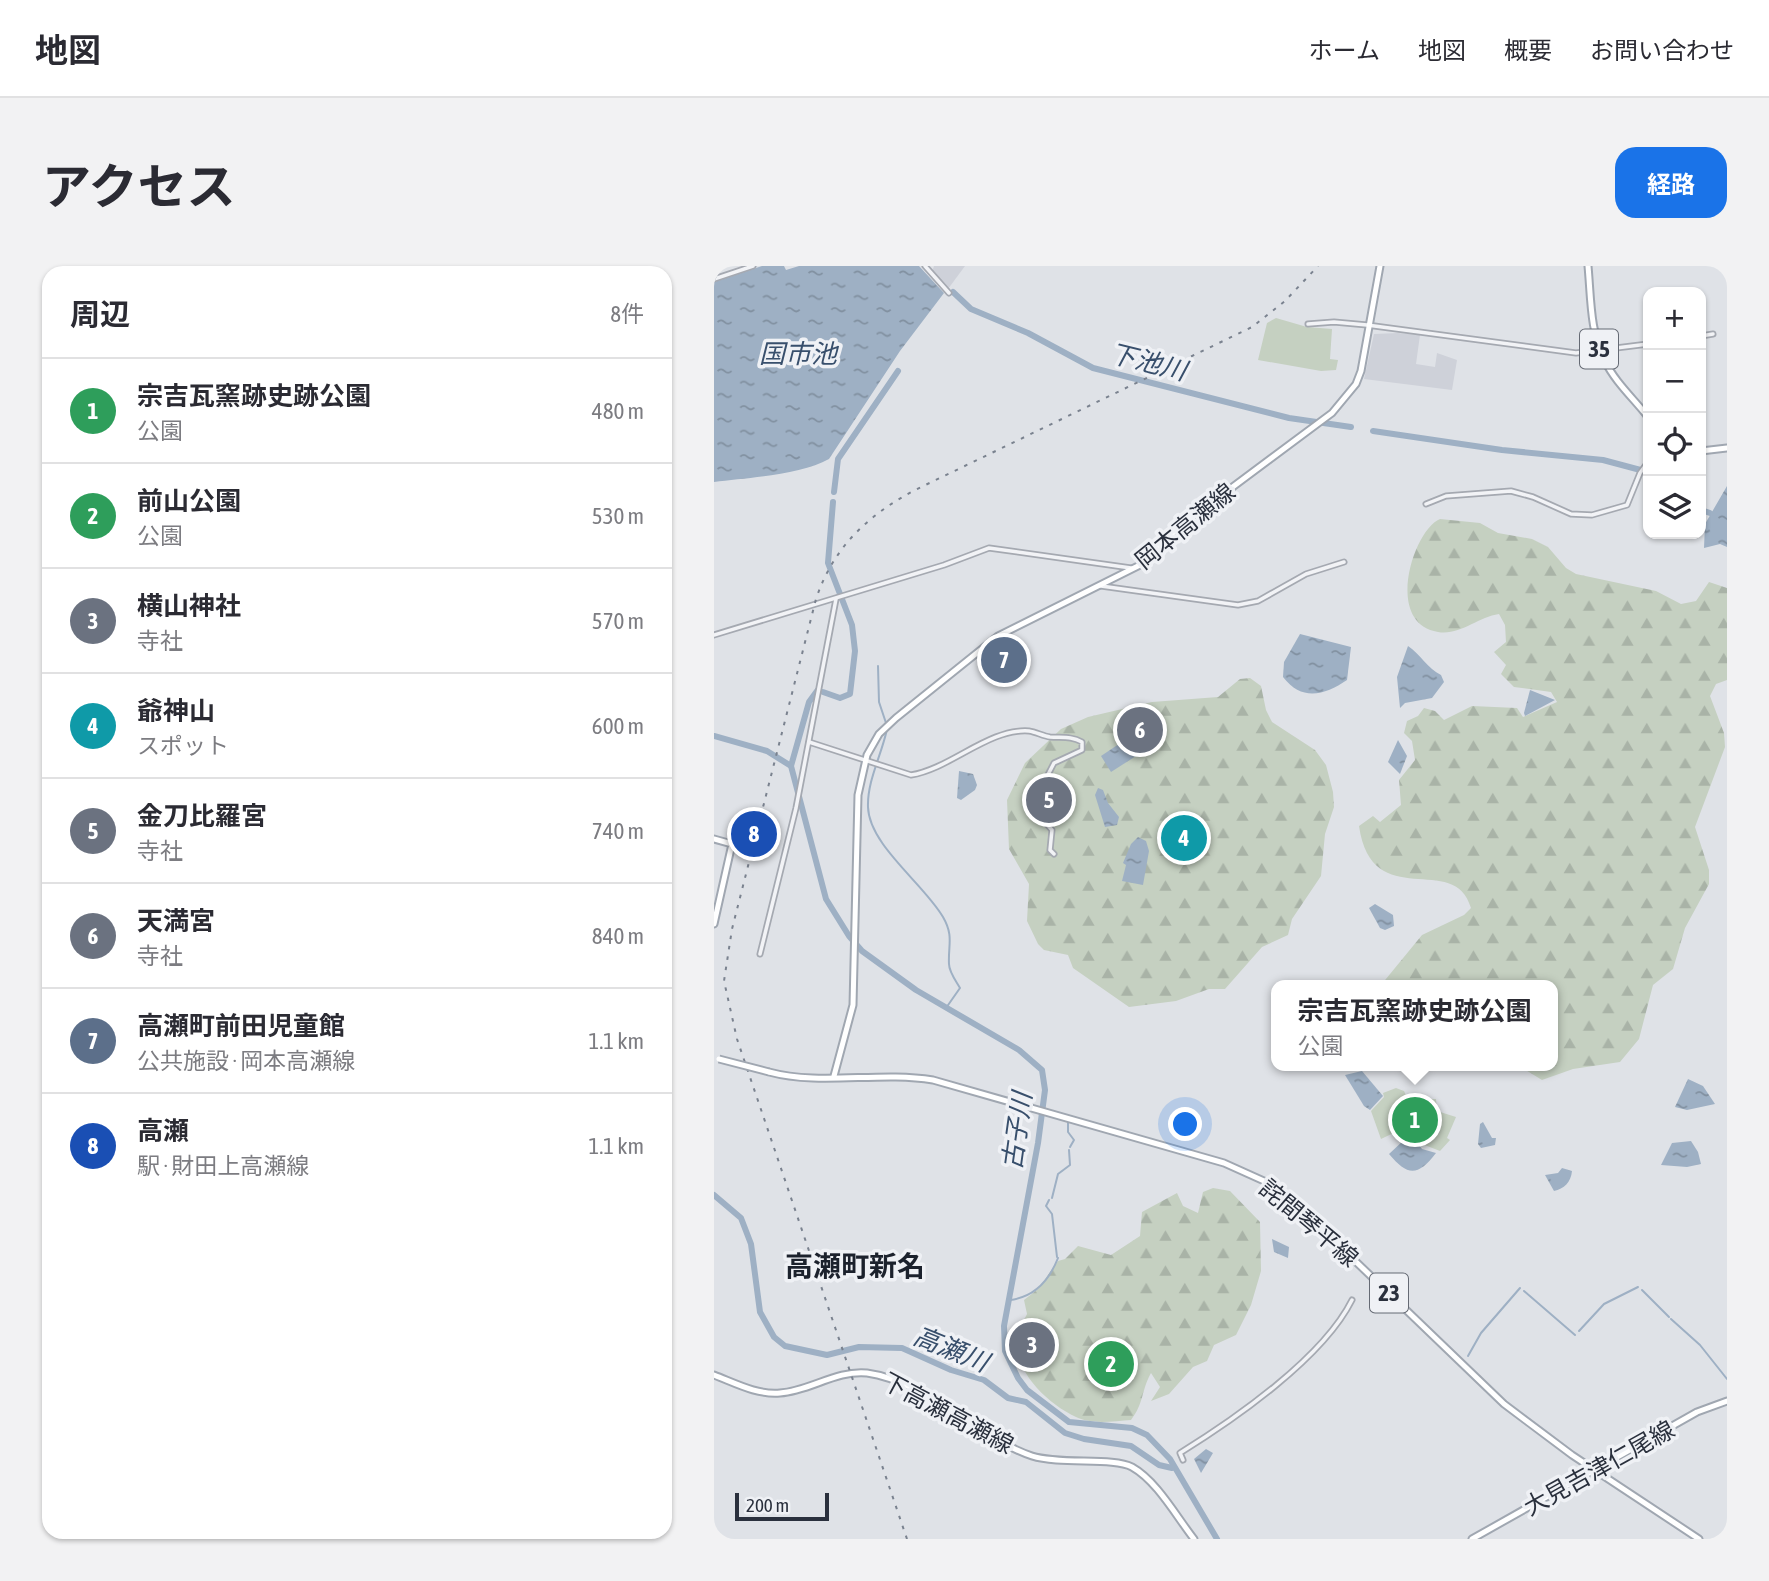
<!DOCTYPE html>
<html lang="ja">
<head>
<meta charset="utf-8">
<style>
	:root { --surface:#fff; --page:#f2f2f3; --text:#2b2b33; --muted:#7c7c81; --line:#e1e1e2; --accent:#1a73e8 }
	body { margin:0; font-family:"Asap Condensed","Noto Sans JP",sans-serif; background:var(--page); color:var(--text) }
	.controls { position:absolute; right:21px; top:21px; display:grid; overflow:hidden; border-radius:14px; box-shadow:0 2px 5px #0004 }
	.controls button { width:63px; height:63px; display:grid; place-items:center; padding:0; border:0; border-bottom:2px solid var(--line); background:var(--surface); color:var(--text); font:35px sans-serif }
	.scale { position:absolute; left:21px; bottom:18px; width:94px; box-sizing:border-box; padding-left:7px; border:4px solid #2a303d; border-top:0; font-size:19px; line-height:24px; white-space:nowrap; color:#2a303d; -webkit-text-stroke:5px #eff1f5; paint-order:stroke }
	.you { position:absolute; left:472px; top:859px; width:24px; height:24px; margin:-18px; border:5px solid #fff; border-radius:50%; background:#1a73e8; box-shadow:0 0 0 10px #1a73e833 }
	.badge { display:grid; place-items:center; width:46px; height:46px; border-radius:50%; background:var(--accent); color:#fff; font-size:23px; font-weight:700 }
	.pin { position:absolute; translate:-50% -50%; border:4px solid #fff; box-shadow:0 2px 7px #0006 }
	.popup { position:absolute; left:557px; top:714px; width:287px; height:91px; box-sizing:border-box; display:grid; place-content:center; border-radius:14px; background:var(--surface); filter:drop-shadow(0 2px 5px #0005); font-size:23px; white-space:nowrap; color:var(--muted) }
	.popup b { font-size:26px; color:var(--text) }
	.popup::after { content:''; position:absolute; left:50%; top:100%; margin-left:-14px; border:14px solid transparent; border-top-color:var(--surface) }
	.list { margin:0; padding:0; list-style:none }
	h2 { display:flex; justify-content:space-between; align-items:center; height:91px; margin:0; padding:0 28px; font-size:30px }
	h2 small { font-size:23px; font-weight:400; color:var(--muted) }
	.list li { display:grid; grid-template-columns:46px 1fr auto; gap:21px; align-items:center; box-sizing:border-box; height:105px; padding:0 28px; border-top:2px solid var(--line) }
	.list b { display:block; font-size:26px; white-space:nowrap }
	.list p { margin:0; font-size:23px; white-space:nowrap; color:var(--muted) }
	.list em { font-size:23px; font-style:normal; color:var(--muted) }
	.icon { flex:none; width:38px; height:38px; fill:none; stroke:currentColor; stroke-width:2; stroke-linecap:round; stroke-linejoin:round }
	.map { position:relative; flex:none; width:1013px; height:1273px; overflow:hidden; border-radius:21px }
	header { display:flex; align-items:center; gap:42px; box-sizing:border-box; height:98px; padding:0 35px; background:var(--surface); border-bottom:2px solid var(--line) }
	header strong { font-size:33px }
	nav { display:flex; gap:38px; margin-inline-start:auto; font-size:24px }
	.intro { display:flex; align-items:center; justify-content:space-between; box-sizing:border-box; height:168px; padding:0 42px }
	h1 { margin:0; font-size:49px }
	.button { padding:18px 32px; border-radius:21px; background:var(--accent); color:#fff; font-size:24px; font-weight:700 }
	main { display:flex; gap:42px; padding:0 42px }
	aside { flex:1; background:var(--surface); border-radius:21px; box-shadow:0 2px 5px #0004 }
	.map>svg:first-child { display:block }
	.built { fill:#ced1d9 }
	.forest { fill:url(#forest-firs) }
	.green { fill:#c5d0c1 }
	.water { fill:url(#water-ripples) }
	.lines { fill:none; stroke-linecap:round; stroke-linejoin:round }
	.stream { stroke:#9eb0c4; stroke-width:2 }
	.river { stroke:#9eb0c4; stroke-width:6 }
	.minor-casing { stroke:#a5a9b1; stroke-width:7 }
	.major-casing { stroke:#a0a7b1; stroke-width:9 }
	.minor { stroke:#f2f3f6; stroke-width:3.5 }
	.major { stroke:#fff; stroke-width:5 }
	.rail { stroke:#7a828f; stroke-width:2; stroke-dasharray:3.5 7; stroke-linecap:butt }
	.major-bridge-casing { stroke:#a0a7b1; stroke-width:9; stroke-linecap:butt }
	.major-bridge { stroke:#fff; stroke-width:5 }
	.labels { text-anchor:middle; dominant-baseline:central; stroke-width:7; stroke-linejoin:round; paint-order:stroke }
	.shield { fill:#eff1f5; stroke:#656a74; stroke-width:2 }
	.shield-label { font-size:23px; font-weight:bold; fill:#2a303d }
	.street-label { font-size:24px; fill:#2a303d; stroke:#eff1f5 }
	.water-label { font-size:26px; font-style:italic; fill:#384f6c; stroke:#eff1f5 }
	.quarter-label { font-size:28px; font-weight:bold; fill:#1c222d; stroke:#eff1f5 }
</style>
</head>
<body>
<header>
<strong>地図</strong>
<nav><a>ホーム</a><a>地図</a><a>概要</a><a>お問い合わせ</a></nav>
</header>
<div class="intro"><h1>アクセス</h1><a class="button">経路</a></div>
<main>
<aside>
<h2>周辺<small>8件</small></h2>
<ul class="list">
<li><span class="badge" style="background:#2e9e5b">1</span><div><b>宗吉瓦窯跡史跡公園</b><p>公園</p></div><em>480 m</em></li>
<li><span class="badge" style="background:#2e9e5b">2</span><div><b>前山公園</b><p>公園</p></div><em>530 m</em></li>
<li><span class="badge" style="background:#6b7280">3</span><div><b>横山神社</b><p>寺社</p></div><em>570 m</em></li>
<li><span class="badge" style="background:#0f9aa8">4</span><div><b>爺神山</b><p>スポット</p></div><em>600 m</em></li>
<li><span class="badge" style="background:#6b7280">5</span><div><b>金刀比羅宮</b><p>寺社</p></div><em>740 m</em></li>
<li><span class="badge" style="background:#6b7280">6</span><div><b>天満宮</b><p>寺社</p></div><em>840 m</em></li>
<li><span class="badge" style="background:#5c6f8a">7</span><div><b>高瀬町前田児童館</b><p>公共施設 · 岡本高瀬線</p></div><em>1.1 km</em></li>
<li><span class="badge" style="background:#1a4fb4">8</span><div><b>高瀬</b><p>駅 · 財田上高瀬線</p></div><em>1.1 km</em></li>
</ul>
</aside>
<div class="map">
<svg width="1013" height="1273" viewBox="0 0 1013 1273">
	<defs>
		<pattern id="forest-firs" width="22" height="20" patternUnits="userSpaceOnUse" patternTransform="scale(1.75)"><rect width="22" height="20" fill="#c5d0c1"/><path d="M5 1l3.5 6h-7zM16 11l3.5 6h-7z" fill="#a9b3a7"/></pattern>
		<pattern id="water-ripples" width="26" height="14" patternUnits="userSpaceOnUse" patternTransform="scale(1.75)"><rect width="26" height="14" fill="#9eb0c4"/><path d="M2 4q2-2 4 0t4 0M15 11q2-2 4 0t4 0" fill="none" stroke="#8190a0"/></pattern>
	</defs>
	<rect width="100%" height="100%" fill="#dfe2e7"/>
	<!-- built -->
	<g class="built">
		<polygon points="220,0 251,0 234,23 218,6"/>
		<polygon points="684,67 706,69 702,98 721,101 723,87 743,94 738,124 650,113 660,68"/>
	</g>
	<!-- forest -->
	<g class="forest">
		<path d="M726,253L766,257L784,267L818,273L834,281L852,302L862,308L942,325L967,338L982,335L995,316L1013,322V414L1002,418L996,430L1010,467L1011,481L981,561L995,604V618L971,662L959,703L939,719L925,773L906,796L859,803L828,814L805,800H839V719H667L708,669L750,649L757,642C741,584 658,649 645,560L659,550L666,556L687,539L685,514L701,494L698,475L690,467L693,455L704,450L710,442L721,445L730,454L758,440L803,442L809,451L843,436L837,426L800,421L787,408L792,399L780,386L792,376L791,359L785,348C764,351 745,370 724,366C669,357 700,263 726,253Z"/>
		<polygon points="536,412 547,420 552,444 558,456 601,484 612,499 619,526 620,541 611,568 607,610 578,653 574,669 548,681 511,723 495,723 462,735 415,741 359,702 354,689 330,684 324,678 313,655 315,618 295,583 293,534 311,497 347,463 374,451 438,436 504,431 526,413"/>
		<path d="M499,922L516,925L546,956L547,1005L537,1039L522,1069L500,1079L493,1095L479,1101L455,1128L437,1135L446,1121L437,1107C427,1125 430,1137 417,1154C400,1155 378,1159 362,1151C334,1138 300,1106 302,1072C302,1065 310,1055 313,1048L310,1034L324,1023L344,995L351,993L364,980L397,989L426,970L428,946L463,927L469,940L484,947L489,926Z"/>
	</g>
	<!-- green -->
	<g class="green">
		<polygon points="562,52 593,61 618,63 616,93 624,94 622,104 607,105 544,94 553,57"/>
		<polygon points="682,822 690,825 694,834 722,833 723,845 742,851 733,872 736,874 726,885 708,878 694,860 667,873 657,845 670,831 669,827"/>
		<polygon points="411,1081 418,1100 382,1113 374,1089 387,1084"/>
	</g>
	<!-- water -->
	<g class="water">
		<path d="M48,0H70L72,4L85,0H205L230,27L186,85L115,193C87,209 33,212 0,216V16Z"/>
		<polygon points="1013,220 1013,281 1006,278 990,282 991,258"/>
		<path d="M586,368L637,381L633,414C611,429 588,436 569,411L570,396Z"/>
		<path d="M694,380C706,388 714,403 727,409L730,416L718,432L691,437L686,442L683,411Z"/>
		<polygon points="816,424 841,434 811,450 810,447"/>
		<polygon points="411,474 422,490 397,506 387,490"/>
		<polygon points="684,474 693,490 686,508 674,496"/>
		<polygon points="245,505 259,508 263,519 261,524 247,534 243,532"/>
		<polygon points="384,522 389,524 394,537 405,551 403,559 391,561 381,529"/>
		<polygon points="424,571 432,575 435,585 429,619 408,615 412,599 409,597 417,578"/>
		<polygon points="661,638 679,649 680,660 671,664 666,662 655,642"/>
		<polygon points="648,805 669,830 656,844 650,840 631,809"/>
		<polygon points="974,813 989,820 1001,838 973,844 961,841"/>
		<polygon points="769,856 778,872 782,872 781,879 767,882 764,878 766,858"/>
		<path d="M694,863L708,883L722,887C703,912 693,909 675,888L690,874L689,865Z"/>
		<polygon points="977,875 984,886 987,898 973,901 947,899 958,877"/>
		<path d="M848,902L858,905C857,916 850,923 840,925L831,909L844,907Z"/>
		<polygon points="558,973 575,981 574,992 560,986"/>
		<polygon points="492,1183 499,1187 487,1207 480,1193"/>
	</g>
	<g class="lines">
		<!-- stream -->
		<g class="stream">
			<polyline points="164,400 165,436 172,457"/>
			<path d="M173,463C168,488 153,515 154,541C155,579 210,618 229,651C240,670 234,679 235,698C235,706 242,715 246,722L232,742"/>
			<polyline points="354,856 354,866 360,874 356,881"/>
			<polyline points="338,932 344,908 356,899 355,884"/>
			<polyline points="335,934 332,940 338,948 343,991"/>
			<polyline points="928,1024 955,1051"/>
			<polyline points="810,1025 861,1069"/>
			<path d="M296,1034C320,1031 335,1015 344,992"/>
			<polyline points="957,1053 986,1079 1013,1113"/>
			<polyline points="865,1065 890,1038 924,1021"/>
			<polyline points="754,1090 767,1067 806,1022"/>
		</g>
		<!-- river -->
		<g class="river">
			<polyline points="239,26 257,43 314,67 379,102 575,152 637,161"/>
			<polyline points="659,165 788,184 889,194 934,206"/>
			<polyline points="120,226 124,193 184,105"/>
			<polyline points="987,244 996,247"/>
			<polyline points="109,426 126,432 136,428 141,385 138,359 114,297 119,236"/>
			<polyline points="0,470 53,485 77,500 112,633 135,670 148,685 202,724 305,784 328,804 331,824 324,877 290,1060 291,1085 304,1112 313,1124 355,1156 418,1162 433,1169 456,1193 503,1273"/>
			<polyline points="77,500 95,436 103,425"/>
			<polyline points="0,929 27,952 37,978 46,1046 60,1071 71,1080 113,1089 145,1081 188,1082 237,1104 270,1114 294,1132 312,1136 351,1167 370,1173 417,1180 445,1199 458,1202"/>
		</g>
		<!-- minor casing -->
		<g class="minor-casing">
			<g id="minor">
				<polyline points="211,0 235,27"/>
				<polyline points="0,13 39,0"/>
				<polyline points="594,58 620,56 653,59 862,87 934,78"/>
				<polyline points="987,70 999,68"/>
				<polyline points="712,238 732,230 797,225 819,231 857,248 878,249 913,239 926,207 934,196"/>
				<polyline points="387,320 524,339 544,335 592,308 630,296"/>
				<polyline points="0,369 230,299 275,282 417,302"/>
				<path d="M95,476L197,509C236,503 275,462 315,465C322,466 329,470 336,471C348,472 357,470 368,476V484L340,497L321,534L323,547L338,564L336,584L340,588"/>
				<polyline points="46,688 82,542 122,333"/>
				<path d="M469,1194L466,1187C521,1153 609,1092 638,1034"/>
			</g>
		</g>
		<!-- major casing -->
		<g class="major-casing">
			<g id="major">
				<path d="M874,0C877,32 876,67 891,95C901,116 920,133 934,151"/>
				<polyline points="987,185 1013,182"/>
				<polyline points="0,573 18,578 0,658"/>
				<path d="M55,806C107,820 165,805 219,814L510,897L550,915L585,941L790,1138L858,1189L985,1273"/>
				<polyline points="120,810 139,739 144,529 153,489 165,468 182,452 284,370 428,298 465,261 618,147 642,118 647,105 666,0"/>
				<path d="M0,1109C21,1117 43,1129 66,1127C96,1125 122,1104 153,1107C208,1114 264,1172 318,1190C347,1199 399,1191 418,1201C443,1215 462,1250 480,1273"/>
				<polyline points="758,1273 983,1146 1013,1135"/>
			</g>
		</g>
		<!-- minor -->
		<use href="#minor" class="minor"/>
		<!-- major -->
		<use href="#major" class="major"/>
		<!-- rail -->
		<path class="rail" d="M193,1273L23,773L10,715L18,663L102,333C119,282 153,250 199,225L538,61L571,35L604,0"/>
		<!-- major-bridge casing -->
		<g class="major-bridge-casing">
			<polyline id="major-bridge" points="5,793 55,806"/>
		</g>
		<!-- major-bridge -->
		<use href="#major-bridge" class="major-bridge"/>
	</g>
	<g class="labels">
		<!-- shield labels -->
		<g class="shield">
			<rect x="866" y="63.5" width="38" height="39" rx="5"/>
			<rect x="656" y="1007.5" width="38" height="39" rx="5"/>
		</g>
		<g class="shield-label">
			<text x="885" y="83">35</text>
			<text x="675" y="1027">23</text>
		</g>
		<!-- street labels -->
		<g class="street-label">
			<text transform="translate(471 260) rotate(-39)">岡本高瀬線</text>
			<text transform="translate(595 957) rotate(40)">詫間琴平線</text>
			<text transform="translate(234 1147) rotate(28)">下高瀬高瀬線</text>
			<text transform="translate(885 1202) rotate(-29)">大見吉津仁尾線</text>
		</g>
		<!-- water labels -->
		<g class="water-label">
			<text x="84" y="88">国市池</text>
			<text transform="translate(434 96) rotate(14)">下池川</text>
			<text transform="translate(303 865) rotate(-82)">古子川</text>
			<text transform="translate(237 1083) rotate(22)">高瀬川</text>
		</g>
		<!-- quarter labels -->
		<g class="quarter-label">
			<text x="141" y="1000">高瀬町新名</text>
		</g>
	</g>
</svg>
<div class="controls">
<button>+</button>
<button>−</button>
<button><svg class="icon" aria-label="locate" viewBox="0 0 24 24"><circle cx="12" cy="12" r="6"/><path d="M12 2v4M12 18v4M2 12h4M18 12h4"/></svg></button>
<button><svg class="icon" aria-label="layers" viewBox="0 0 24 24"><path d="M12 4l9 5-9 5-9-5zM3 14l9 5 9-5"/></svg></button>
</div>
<div class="scale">200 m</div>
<div class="you"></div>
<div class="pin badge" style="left:701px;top:854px;background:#2e9e5b">1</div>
<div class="popup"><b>宗吉瓦窯跡史跡公園</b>公園</div>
<div class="pin badge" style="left:397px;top:1098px;background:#2e9e5b">2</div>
<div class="pin badge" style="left:318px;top:1079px;background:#6b7280">3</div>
<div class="pin badge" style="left:470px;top:572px;background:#0f9aa8">4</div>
<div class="pin badge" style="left:335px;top:534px;background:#6b7280">5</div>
<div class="pin badge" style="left:426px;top:464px;background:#6b7280">6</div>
<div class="pin badge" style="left:290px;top:394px;background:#5c6f8a">7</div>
<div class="pin badge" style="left:40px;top:568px;background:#1a4fb4">8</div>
</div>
</main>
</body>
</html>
